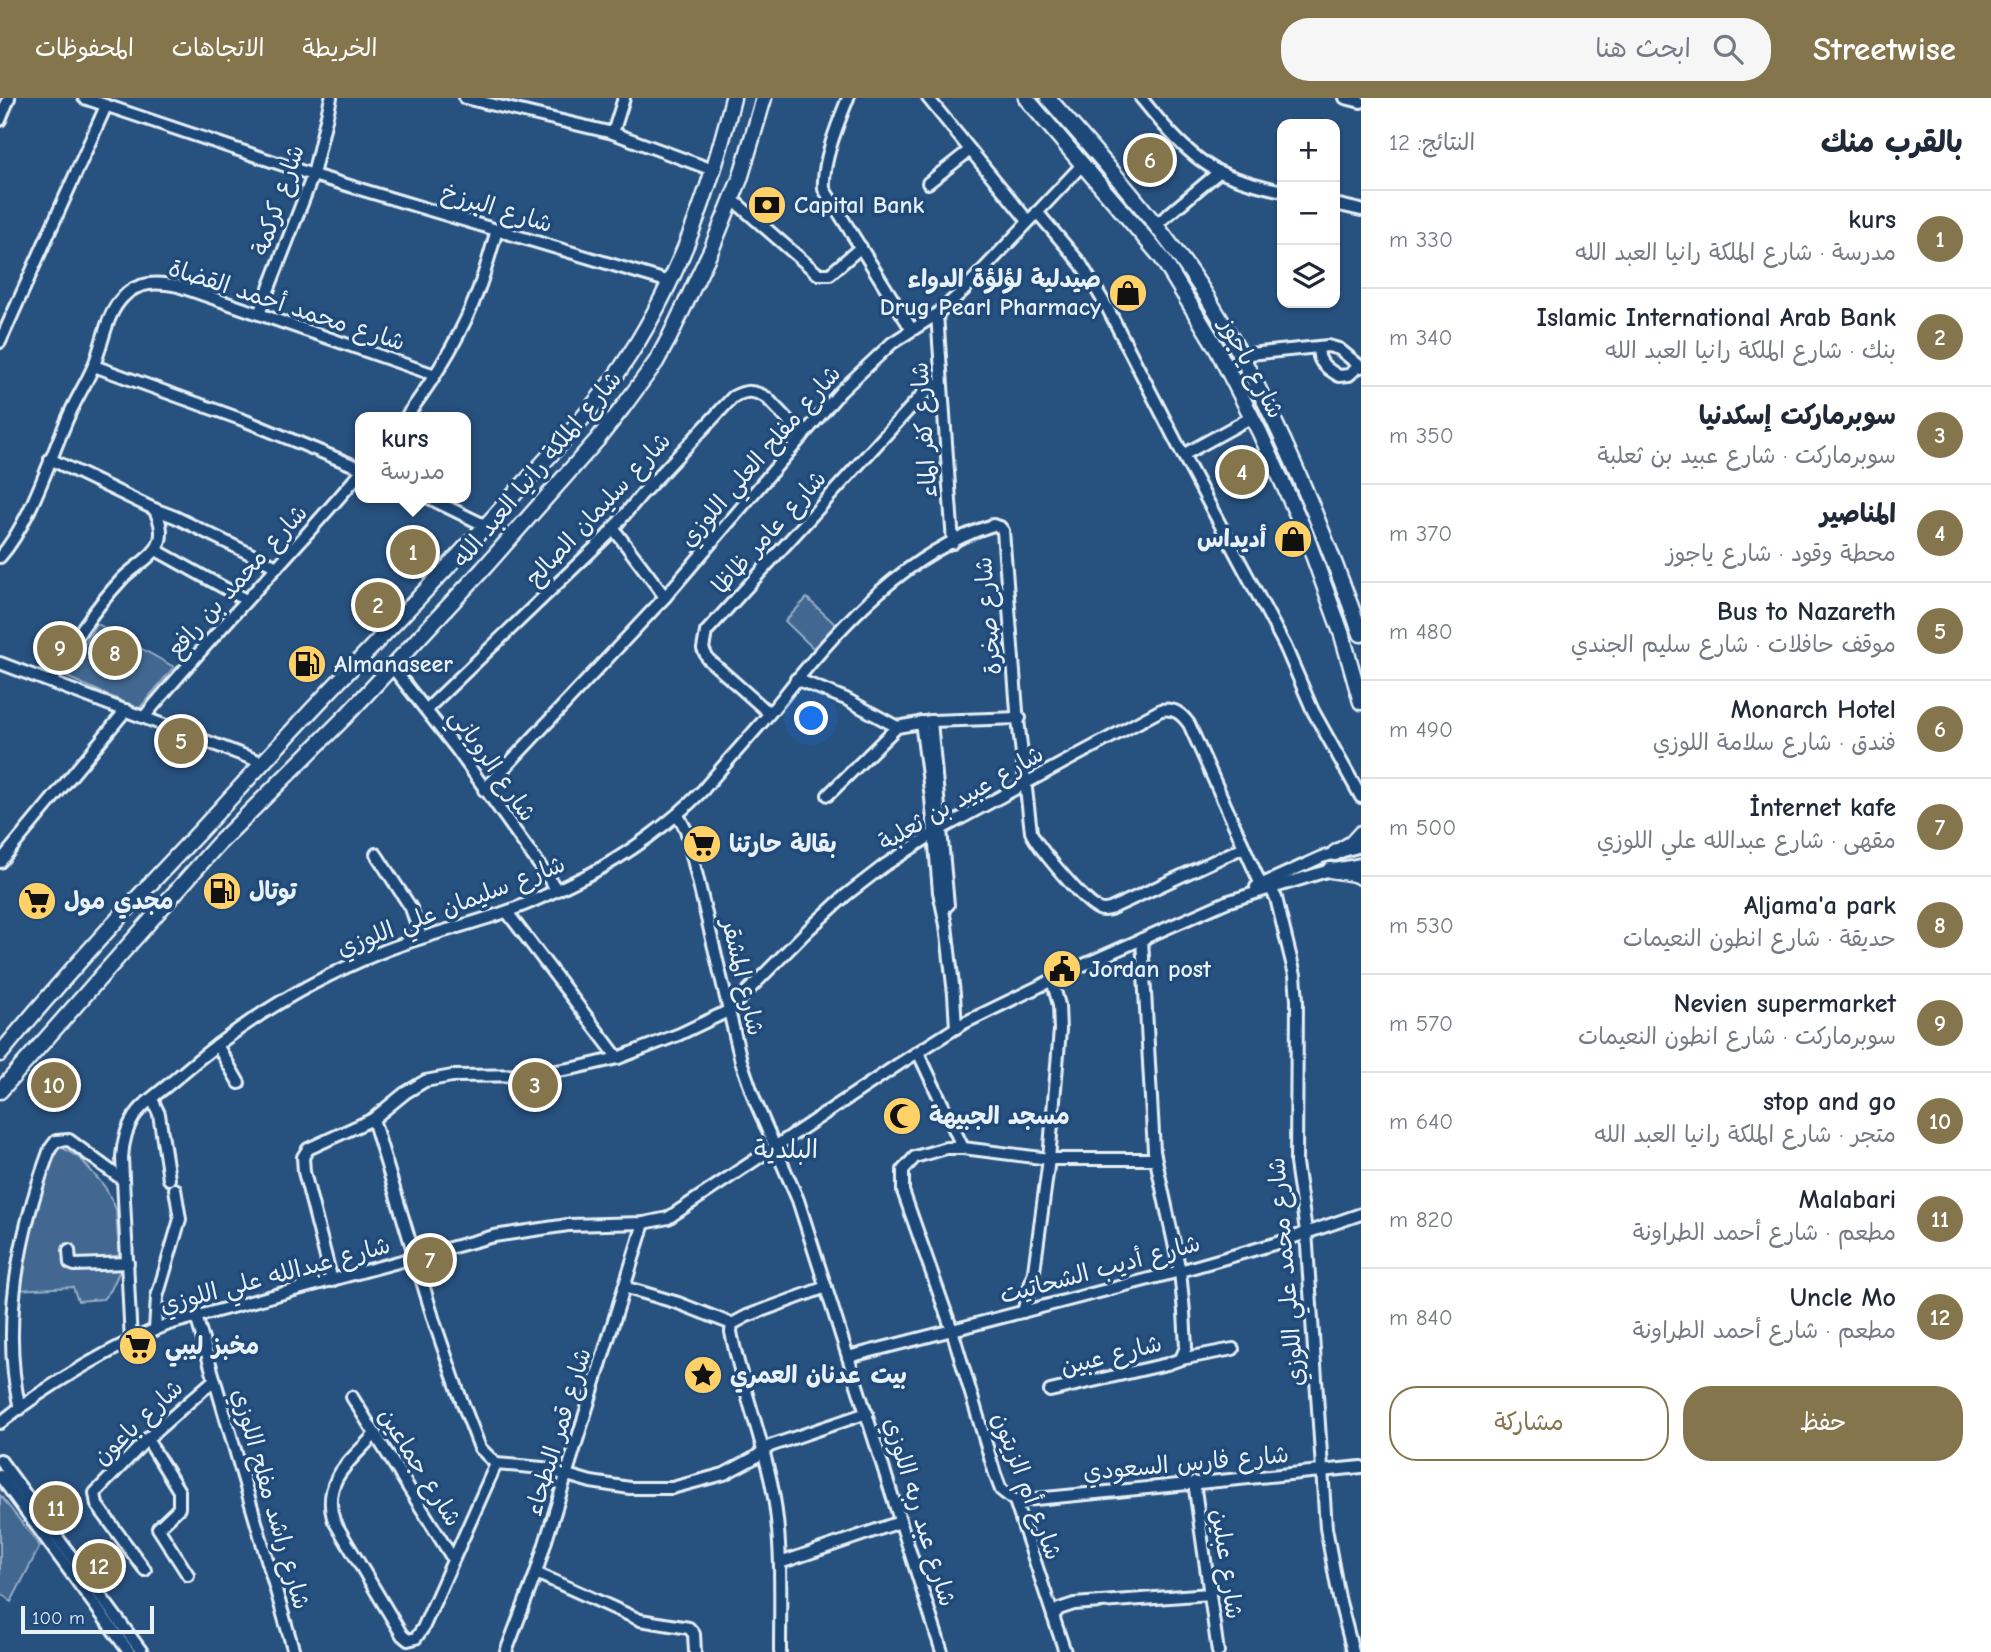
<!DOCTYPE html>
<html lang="ar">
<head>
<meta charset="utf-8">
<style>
	:root { --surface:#fff; --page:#f6f6f7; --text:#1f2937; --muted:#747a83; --line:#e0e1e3; --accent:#84754c }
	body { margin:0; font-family:"Comic Neue","Playpen Sans Arabic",sans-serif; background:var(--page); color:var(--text); direction:rtl }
	.controls { position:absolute; right:21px; top:21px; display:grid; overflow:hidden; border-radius:14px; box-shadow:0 2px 5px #0004 }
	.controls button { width:63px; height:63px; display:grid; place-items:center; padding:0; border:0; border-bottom:2px solid var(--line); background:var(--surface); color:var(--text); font:35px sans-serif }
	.scale { position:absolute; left:21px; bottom:18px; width:133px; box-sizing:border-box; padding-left:7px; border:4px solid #e8f1f8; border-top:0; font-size:19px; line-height:24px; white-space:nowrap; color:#e8f1f8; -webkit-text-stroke:5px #1f4a7a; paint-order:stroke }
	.you { position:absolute; left:812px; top:621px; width:24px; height:24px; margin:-18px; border:5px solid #fff; border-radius:50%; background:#1a73e8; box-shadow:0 0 0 10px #1a73e833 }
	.badge { display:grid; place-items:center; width:46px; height:46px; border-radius:50%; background:var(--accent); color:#fff; font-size:23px; font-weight:700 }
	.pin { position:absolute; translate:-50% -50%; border:4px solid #fff; box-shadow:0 2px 7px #0006 }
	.popup { position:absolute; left:355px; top:314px; width:116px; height:91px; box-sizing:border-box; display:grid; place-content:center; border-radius:14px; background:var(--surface); filter:drop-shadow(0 2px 5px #0005); font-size:23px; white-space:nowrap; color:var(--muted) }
	.popup b { font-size:26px; color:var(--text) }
	.popup::after { content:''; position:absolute; left:50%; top:100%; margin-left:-14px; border:14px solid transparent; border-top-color:var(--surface) }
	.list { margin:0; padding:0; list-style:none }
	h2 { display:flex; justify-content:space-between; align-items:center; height:91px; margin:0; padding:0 28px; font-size:30px }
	h2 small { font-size:23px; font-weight:400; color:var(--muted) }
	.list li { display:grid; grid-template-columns:46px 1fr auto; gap:21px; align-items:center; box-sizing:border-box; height:98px; padding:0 28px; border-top:2px solid var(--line) }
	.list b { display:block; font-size:26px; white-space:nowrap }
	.list p { margin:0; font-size:23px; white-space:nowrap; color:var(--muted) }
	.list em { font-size:23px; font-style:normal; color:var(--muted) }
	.actions { display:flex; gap:14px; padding:21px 28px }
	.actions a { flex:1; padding:16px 0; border:2px solid var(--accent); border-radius:28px; text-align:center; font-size:24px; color:var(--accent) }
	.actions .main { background:var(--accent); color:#fff }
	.icon { flex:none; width:38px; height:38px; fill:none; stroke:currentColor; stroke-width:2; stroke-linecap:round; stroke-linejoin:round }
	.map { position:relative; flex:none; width:1361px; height:1554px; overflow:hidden; direction:ltr }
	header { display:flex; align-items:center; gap:42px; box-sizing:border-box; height:98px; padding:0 35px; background:var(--accent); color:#fff }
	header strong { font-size:33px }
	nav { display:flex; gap:38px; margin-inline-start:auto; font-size:24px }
	.search { width:490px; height:63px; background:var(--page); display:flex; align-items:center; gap:18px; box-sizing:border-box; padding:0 24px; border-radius:28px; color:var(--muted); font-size:26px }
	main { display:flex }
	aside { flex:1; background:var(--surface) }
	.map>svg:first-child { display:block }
	.green { fill:#436891; stroke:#96acc4; stroke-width:2 }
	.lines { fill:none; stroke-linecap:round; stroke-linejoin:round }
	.minor-casing { stroke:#e8f1f8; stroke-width:16 }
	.major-casing { stroke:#e8f1f8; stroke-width:19 }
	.minor { stroke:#1f4a7a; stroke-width:10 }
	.major { stroke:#1f4a7a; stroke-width:14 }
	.labels { text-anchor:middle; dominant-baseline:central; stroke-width:7; stroke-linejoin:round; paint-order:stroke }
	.street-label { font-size:24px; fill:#e8f1f8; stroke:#1f4a7a }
	.poi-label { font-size:24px; font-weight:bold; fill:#e8f1f8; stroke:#1f4a7a; text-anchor:start }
	.neighbourhood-label { font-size:26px; fill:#e8f1f8; stroke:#1f4a7a }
</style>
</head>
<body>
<header>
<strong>Streetwise</strong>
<div class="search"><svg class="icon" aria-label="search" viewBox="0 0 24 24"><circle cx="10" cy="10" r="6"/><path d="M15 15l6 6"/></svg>ابحث هنا</div>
<nav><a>الخريطة</a><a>الاتجاهات</a><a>المحفوظات</a></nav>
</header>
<main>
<aside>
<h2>بالقرب منك<small>النتائج: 12</small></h2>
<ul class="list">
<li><span class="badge">1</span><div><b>kurs</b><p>مدرسة · شارع الملكة رانيا العبد الله</p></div><em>330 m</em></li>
<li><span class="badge">2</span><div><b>Islamic International Arab Bank</b><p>بنك · شارع الملكة رانيا العبد الله</p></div><em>340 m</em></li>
<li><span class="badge">3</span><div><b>سوبرماركت إسكدنيا</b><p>سوبرماركت · شارع عبيد بن ثعلبة</p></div><em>350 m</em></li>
<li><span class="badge">4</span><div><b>المناصير</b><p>محطة وقود · شارع ياجوز</p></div><em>370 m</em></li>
<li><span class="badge">5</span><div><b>Bus to Nazareth</b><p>موقف حافلات · شارع سليم الجندي</p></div><em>480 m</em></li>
<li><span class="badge">6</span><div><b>Monarch Hotel</b><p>فندق · شارع سلامة اللوزي</p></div><em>490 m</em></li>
<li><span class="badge">7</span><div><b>İnternet kafe</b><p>مقهى · شارع عبدالله علي اللوزي</p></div><em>500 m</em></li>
<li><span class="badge">8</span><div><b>Aljama'a park</b><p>حديقة · شارع انطون النعيمات</p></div><em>530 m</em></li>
<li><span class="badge">9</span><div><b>Nevien supermarket</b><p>سوبرماركت · شارع انطون النعيمات</p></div><em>570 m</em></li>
<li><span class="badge">10</span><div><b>stop and go</b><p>متجر · شارع الملكة رانيا العبد الله</p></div><em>640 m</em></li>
<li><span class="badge">11</span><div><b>Malabari</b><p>مطعم · شارع أحمد الطراونة</p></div><em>820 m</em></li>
<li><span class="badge">12</span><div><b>Uncle Mo</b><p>مطعم · شارع أحمد الطراونة</p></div><em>840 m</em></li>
</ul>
<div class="actions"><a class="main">حفظ</a><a>مشاركة</a></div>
</aside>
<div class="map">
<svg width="1361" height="1554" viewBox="0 0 1361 1554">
	<rect width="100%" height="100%" fill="#27517f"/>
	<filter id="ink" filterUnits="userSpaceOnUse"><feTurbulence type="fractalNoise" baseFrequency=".0143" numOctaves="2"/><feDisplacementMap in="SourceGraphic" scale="14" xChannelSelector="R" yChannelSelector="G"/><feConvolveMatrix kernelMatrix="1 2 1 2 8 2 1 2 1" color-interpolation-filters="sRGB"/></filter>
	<g filter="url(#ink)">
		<!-- green -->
		<g class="green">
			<polygon points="807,500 836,527 813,550 785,523"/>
			<polygon points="96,525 174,569 139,611 67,579"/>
			<polygon points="55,1049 61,1049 81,1061 105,1089 116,1111 120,1172 111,1192 103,1201 78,1203 73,1189 17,1192 20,1161"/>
			<polygon points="0,1397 40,1448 11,1504 0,1494"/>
		</g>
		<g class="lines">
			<!-- minor casing -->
			<g class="minor-casing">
				<g id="minor">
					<polyline points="84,0 313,77 670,184"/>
					<polyline points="465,0 613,35 624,0"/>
					<path d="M848,0C838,25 822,64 824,91L912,232"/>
					<polyline points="928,0 1028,123"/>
					<path d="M1141,0C1161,25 1191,61 1220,74C1240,83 1261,88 1282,93"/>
					<polyline points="1345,0 1361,4"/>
					<polyline points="0,22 9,0"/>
					<polyline points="613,35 713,72"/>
					<polyline points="928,85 970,52"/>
					<polyline points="732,101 818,176 830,176 861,149"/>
					<polyline points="1335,106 1361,112"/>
					<polyline points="1037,114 1081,166 1108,211 1183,357 1285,548 1313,613 1361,699"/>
					<polyline points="1157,126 1219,74"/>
					<polyline points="259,216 313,77 331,0"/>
					<polyline points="937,216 953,445"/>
					<polyline points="0,244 106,8"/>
					<path d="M1319,251C1316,264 1329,272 1339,278L1349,277L1359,268"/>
					<polyline points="1240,257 1328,248 1339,251 1361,269"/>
					<polyline points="94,268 246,323 360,370"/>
					<path d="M406,319C435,280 462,237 479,190C486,171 491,152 497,132"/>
					<polyline points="1183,357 1252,319"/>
					<path d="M50,361L154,411C161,423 165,440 155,452C147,463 132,470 122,481C93,512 70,546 51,584"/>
					<polyline points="429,400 486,428"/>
					<polyline points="154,411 175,419 277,469"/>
					<polyline points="613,430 665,499"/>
					<path d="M1003,433L1017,613L1031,734C1036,747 1086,807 1099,811C1103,813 1106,812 1110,811L1244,749"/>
					<polyline points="156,452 246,502"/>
					<path d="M0,459C31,424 50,359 70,315C77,299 87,284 94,267C103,245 106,216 123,199C138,183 158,184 178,188L435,277"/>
					<polyline points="0,565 261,664"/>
					<polyline points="392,569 458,653 557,792"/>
					<polyline points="796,581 846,601 897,629"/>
					<path d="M427,611L607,438L641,397L733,299C746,292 754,292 767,300L803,338"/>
					<polyline points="769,615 708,561 703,551 706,534 921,298 941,284"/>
					<path d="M144,619C213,535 290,458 360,375"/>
					<polyline points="931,623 948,807"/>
					<polyline points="921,624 931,700 939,794 946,827 954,896 956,930"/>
					<polyline points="484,692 665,499 841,293 892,245 937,216 964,192 1082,67"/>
					<polyline points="828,697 897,629 931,623 1020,620"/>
					<polyline points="678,717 686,732 741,963 755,1003 798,1102 942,1554"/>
					<polyline points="376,756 411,810 421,839"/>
					<polyline points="0,764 126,612"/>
					<polyline points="1256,789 1322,759 1361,748"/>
					<polyline points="1271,791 1276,800 1295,877 1297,902 1296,1065 1306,1133 1326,1430 1339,1500 1353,1554"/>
					<polyline points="507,814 618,960"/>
					<polyline points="1142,841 1154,1053 1180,1173 1184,1214 1186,1249 1181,1261"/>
					<polyline points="217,947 239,985"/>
					<polyline points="918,954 963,1050"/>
					<polyline points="152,1001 159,1016 169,1081"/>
					<polyline points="373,1021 435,1226 458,1293 480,1350 496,1366 543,1370 591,1384 630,1390 672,1390 724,1376 754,1360 770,1348 867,1315"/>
					<polyline points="69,1152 70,1165 75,1167 128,1165"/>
					<path d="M332,1183L304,1074L303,1059L308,1051L373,1021L405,995L425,983L452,978L533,977L575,970L618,960L680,936L728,913L810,830L846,797L885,767L941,731L1161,612C1174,610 1181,615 1189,626L1261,787"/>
					<polyline points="624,1189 678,1205 732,1226"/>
					<polyline points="1023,1214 1034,1173 1049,1061 1060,932 1059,907 1052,882"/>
					<polyline points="196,1218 294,1554"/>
					<polyline points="155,1232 157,1199 180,1121 175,1091"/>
					<path d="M131,1244L122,1060C125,1012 147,1006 180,977C239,926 307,884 379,855C420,838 463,829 505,814C533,805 561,790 588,777C627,757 672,724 703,692C730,659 761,628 787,594C841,526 907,454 993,427L1000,429L1003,433"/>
					<polyline points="848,1259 1180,1173 1274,1146 1361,1116"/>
					<polyline points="1050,1293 1167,1266 1181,1261 1233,1251"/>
					<polyline points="352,1299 453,1461"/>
					<path d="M20,1311C0,1225 20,1132 50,1051L56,1043L69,1042L123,1082"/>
					<path d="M0,1325C44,1289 115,1247 169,1226L494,1138L568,1127L644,1125L668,1120L899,966L962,926L1081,868L1226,804L1330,772L1361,766"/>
					<path d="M375,1336C350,1364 321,1382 334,1423L402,1537L408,1542L416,1540L423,1530L496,1366"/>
					<polyline points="147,1341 179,1393 179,1410 158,1430 188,1477"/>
					<polyline points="0,1362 142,1554"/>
					<polyline points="0,1378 129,1554"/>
					<polyline points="1194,1384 1218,1554"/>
					<polyline points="1015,1403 1361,1369"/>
					<polyline points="780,1465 900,1424"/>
					<polyline points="145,1472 97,1407 95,1395 147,1341 214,1282"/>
					<polyline points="536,1475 640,1522 689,1530 694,1536 695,1554"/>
					<polyline points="1053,1518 1059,1511 1074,1506 1210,1496"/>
					<polyline points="506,1554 536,1475 644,1125"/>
					<path d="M780,1554C780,1497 783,1439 771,1384C760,1333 741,1285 731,1234L732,1226L747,1218L826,1189"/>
					<polyline points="1065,1554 1015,1403 1001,1392 995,1376 952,1232 903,1093 903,1072 915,1059 946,1050 963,1050 1049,1061 1155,1061"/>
				</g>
			</g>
			<!-- major casing -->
			<g class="major-casing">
				<g id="major">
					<polyline points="1026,0 1162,160 1216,249 1260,335 1304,432 1342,537 1361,604"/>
					<path d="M1048,0C1104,64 1161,127 1207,199C1272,303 1319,421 1361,536"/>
					<polyline points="1335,755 1352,745 1361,735"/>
					<polyline points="1330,772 1354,776 1361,779"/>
					<path d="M0,956C64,878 132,805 201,732C248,681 294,630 342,580C402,518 461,456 518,392C554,353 591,314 621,270C676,189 710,95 733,0"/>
					<polyline points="0,993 218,746 346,618 483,471 597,342 623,309 656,264 669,240 712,150 740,81 764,0"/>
				</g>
			</g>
			<!-- minor -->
			<use href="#minor" class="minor"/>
			<!-- major -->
			<use href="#major" class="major"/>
		</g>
	</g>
	<!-- icons -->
	<defs>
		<g id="bank-disc" transform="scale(2.0125)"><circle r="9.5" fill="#ffd166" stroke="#1f4a7a"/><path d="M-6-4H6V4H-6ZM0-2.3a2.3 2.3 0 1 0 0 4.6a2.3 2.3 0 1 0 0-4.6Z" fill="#111"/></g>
		<g id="shop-disc" transform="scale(2.0125)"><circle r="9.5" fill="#ffd166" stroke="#1f4a7a"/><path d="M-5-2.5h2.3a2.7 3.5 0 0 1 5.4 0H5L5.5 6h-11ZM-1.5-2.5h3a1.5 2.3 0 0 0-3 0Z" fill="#111"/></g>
		<g id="fuel-disc" transform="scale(2.0125)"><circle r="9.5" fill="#ffd166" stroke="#1f4a7a"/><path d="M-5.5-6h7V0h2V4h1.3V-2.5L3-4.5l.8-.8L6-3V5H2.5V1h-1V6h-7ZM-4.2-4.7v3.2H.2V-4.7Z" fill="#111"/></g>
		<g id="supermarket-disc" transform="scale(2.0125)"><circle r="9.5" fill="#ffd166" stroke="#1f4a7a"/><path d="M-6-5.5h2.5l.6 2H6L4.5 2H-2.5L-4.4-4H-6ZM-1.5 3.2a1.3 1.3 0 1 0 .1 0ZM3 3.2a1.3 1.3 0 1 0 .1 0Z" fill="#111"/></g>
		<g id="civic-disc" transform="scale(2.0125)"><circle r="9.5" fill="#ffd166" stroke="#1f4a7a"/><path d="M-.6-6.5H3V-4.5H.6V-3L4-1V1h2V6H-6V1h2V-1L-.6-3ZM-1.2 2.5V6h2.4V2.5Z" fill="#111"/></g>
		<g id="mosque-disc" transform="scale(2.0125)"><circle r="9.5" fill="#ffd166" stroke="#1f4a7a"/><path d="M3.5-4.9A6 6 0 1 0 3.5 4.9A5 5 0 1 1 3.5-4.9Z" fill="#111"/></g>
		<g id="sight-disc" transform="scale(2.0125)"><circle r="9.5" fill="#ffd166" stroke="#1f4a7a"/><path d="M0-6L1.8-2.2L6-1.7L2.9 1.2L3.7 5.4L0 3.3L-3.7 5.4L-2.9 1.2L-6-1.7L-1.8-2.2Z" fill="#111"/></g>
	</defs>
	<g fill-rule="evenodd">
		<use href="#bank-disc" x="767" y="107"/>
		<use href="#shop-disc" x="1128" y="195"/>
		<use href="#shop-disc" x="1293" y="441"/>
		<use href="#fuel-disc" x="307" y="566"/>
		<use href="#supermarket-disc" x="702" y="746"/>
		<use href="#fuel-disc" x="222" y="793"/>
		<use href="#supermarket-disc" x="37" y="803"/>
		<use href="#civic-disc" x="1062" y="871"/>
		<use href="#mosque-disc" x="902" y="1018"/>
		<use href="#supermarket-disc" x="138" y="1248"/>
		<use href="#sight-disc" x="703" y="1277"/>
	</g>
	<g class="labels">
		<!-- street labels -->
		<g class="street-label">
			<text transform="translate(278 102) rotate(-71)">شارع كركمة</text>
			<text transform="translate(497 110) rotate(17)">شارع البرزخ</text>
			<text transform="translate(287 207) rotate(18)">شارع محمد أحمد القضاة</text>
			<text transform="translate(1252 270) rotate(62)">شارع ياجوز</text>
			<text transform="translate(924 332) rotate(-94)">شارع كفر الماء</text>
			<text transform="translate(760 358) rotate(-49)">شارع مفلح العلي اللوزي</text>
			<text transform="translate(537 371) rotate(-50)">شارع الملكة رانيا العبد الله</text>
			<text transform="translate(598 411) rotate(-47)">شارع سليمان الصالح</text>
			<text transform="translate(769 434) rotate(-48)">شارع عامر ظاظا</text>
			<text transform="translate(237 483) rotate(-48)">شارع محمد بن رافع</text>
			<text transform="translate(988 518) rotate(-95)">شارع صخرة</text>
			<text transform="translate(493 667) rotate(55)">شارع الروياني</text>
			<text transform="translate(961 700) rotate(-30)">شارع عبيد بن ثعلبة</text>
			<text transform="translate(451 808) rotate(-21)">شارع سليمان علي اللوزي</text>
			<text transform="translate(743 879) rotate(77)">شارع المشقر</text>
			<text transform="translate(1100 1171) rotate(-15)">شارع أديب الشحاتيت</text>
			<text transform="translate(1286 1174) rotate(-95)">شارع محمد علي اللوزي</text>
			<text transform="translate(275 1177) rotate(-15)">شارع عبدالله علي اللوزي</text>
			<text transform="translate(1111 1257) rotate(-14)">شارع عبين</text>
			<text transform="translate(138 1324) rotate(-43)">شارع باعون</text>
			<text transform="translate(558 1334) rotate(-73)">شارع قمر البطحاء</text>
			<text transform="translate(1186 1365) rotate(-5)">شارع فارس السعودي</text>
			<text transform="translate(420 1369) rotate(58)">شارع جماعين</text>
			<text transform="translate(1027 1388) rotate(69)">شارع أم الزيتون</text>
			<text transform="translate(271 1401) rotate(74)">شارع راشد مفلح اللوزي</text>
			<text transform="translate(920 1414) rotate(73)">شارع عبد ربه اللوزي</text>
			<text transform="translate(1227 1466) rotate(82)">شارع عبلين</text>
		</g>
		<!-- poi labels -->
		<g class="poi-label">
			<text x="794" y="107">Capital Bank</text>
			<text x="1101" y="181" text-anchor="end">صيدلية لؤلؤة الدواء<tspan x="1101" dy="28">Drug Pearl Pharmacy</tspan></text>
			<text x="1266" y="441" text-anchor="end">أديداس</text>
			<text x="334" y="566">Almanaseer</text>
			<text x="729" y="746">بقالة حارتنا</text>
			<text x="249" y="793">توتال</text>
			<text x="64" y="803">مجدي مول</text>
			<text x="1089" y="871">Jordan post</text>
			<text x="929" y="1018">مسجد الجبيهة</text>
			<text x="165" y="1248">مخبز ليبي</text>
			<text x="730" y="1277">بيت عدنان العمري</text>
		</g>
		<!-- neighbourhood labels -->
		<g class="neighbourhood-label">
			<text x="786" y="1052">البلدية</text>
		</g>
	</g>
</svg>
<div class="controls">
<button>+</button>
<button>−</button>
<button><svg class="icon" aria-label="layers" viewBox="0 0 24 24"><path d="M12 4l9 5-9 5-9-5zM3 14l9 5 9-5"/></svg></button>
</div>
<div class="scale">100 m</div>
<div class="you"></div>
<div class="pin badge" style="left:413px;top:454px">1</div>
<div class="popup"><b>kurs</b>مدرسة</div>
<div class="pin badge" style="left:378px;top:507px">2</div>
<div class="pin badge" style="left:535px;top:987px">3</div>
<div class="pin badge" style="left:1242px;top:374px">4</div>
<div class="pin badge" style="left:181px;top:643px">5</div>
<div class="pin badge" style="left:1150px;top:62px">6</div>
<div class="pin badge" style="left:430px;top:1162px">7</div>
<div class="pin badge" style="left:115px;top:555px">8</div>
<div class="pin badge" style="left:60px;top:550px">9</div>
<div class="pin badge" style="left:54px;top:987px">10</div>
<div class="pin badge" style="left:56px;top:1410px">11</div>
<div class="pin badge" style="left:99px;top:1468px">12</div>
</div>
</main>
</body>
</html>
